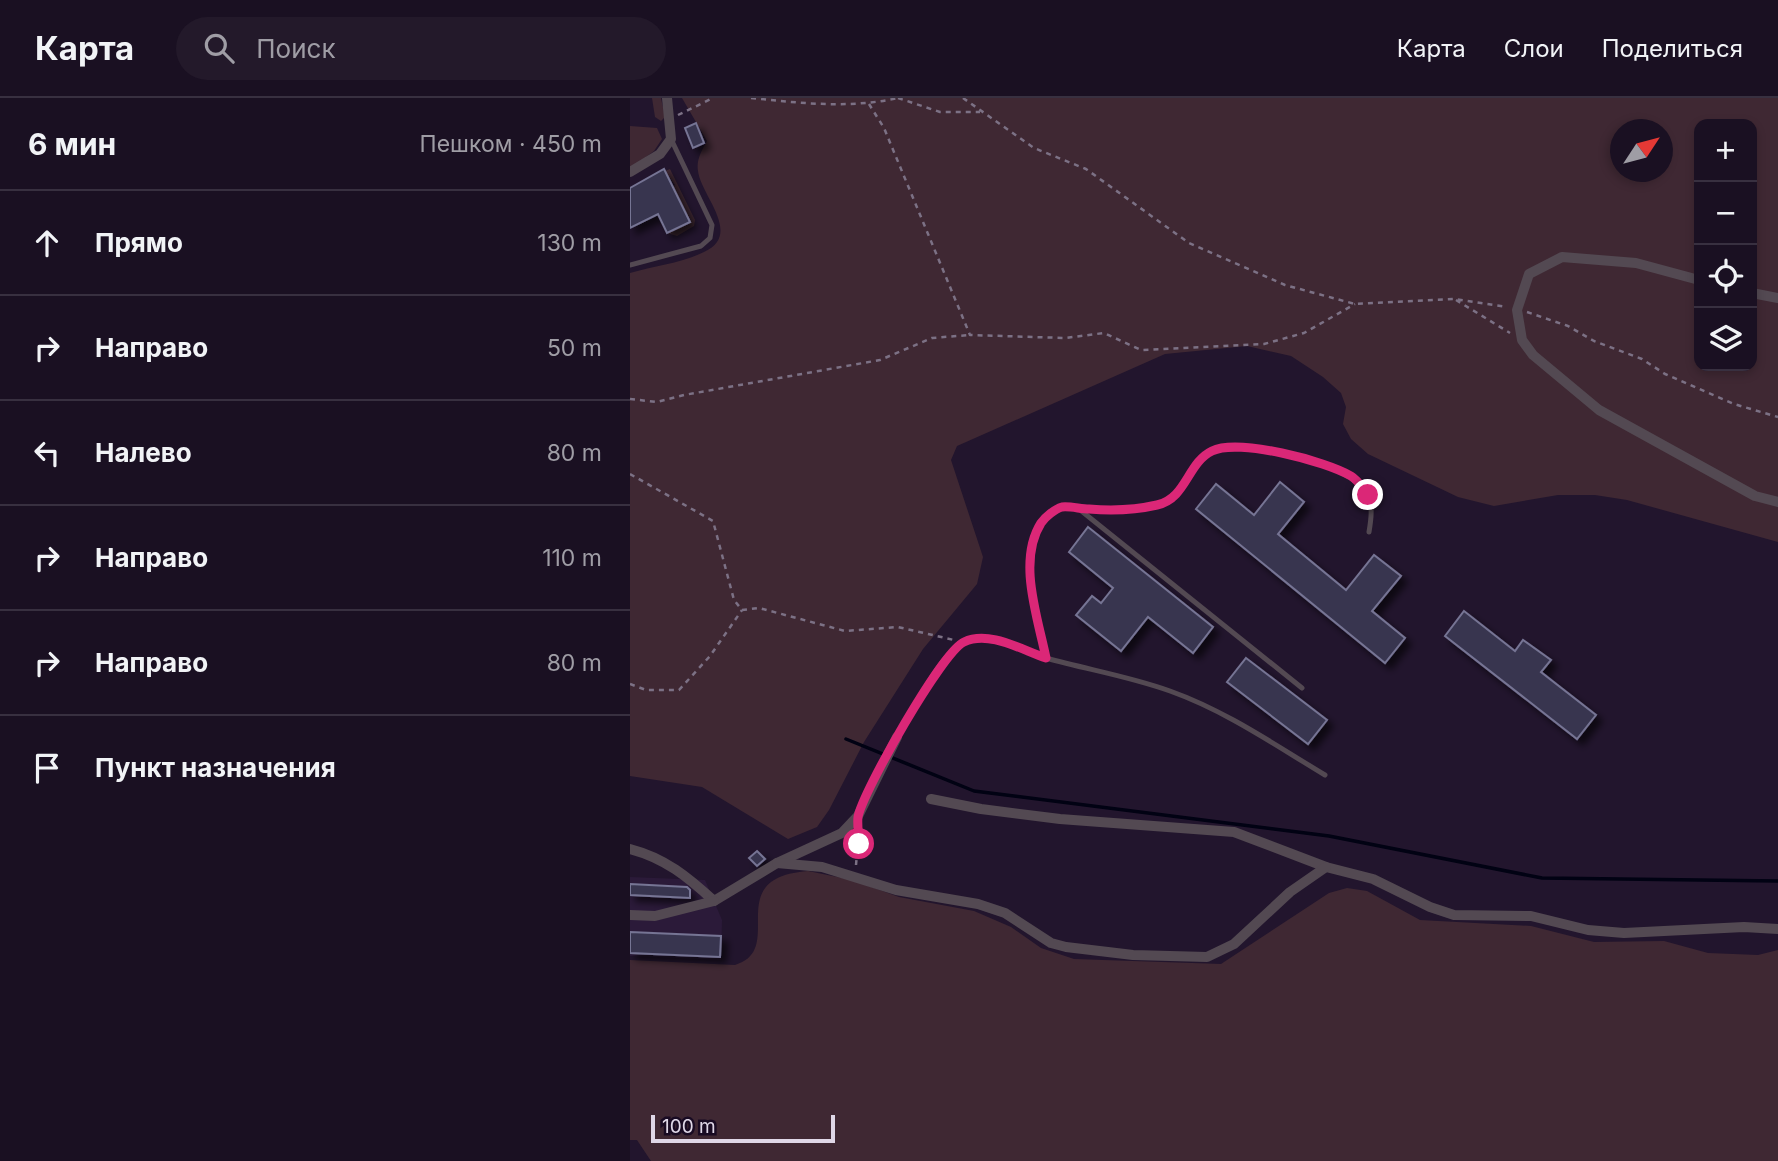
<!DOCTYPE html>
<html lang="ru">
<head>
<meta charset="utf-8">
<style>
	:root { --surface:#1a1022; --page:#23192a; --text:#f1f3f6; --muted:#9f9da5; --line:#383040 }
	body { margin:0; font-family:Inter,sans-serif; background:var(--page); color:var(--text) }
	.controls { position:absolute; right:21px; top:21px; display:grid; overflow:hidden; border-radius:14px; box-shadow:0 4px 10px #0003 }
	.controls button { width:63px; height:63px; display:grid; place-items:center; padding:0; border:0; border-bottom:2px solid var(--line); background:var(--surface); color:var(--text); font:35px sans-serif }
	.compass { position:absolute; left:980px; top:21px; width:63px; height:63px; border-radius:50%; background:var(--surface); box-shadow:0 4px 10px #0003; rotate:54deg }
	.scale { position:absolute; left:21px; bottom:18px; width:184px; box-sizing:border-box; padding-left:7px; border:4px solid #dfd7e7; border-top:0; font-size:19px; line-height:24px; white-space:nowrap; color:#dfd7e7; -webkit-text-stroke:5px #190b23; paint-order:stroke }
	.stop { position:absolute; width:21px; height:21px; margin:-16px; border:5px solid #db2777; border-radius:50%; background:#fff }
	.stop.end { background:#db2777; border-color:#fff; box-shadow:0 2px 7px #0008 }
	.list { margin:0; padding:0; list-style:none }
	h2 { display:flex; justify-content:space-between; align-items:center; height:91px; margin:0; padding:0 28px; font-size:30px }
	h2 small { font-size:23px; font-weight:400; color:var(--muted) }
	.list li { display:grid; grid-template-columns:46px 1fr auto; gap:21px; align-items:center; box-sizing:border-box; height:105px; padding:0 28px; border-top:2px solid var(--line) }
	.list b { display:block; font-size:26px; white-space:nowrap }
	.list em { font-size:23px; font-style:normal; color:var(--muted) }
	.icon { flex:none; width:38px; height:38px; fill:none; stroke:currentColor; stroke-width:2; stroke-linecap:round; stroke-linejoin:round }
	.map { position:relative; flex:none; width:1148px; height:1063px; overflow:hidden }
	header { display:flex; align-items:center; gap:42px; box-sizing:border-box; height:98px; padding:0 35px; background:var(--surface); border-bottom:2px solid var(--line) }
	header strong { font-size:33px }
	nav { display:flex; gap:38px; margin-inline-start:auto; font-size:24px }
	.search { width:490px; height:63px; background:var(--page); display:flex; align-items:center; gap:18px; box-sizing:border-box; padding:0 24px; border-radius:38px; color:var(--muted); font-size:26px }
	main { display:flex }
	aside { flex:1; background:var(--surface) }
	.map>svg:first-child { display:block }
	.built { fill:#2b1a39 }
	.green { fill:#3f2833; fill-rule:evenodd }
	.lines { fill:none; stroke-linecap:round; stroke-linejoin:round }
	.stream { stroke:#010213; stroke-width:3.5 }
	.building { fill:#383650; stroke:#767494; stroke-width:2; filter:url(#shadow) }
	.path { stroke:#7c7185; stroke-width:2.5; stroke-dasharray:5 5; stroke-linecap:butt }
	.service { stroke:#534952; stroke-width:5 }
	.minor { stroke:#534952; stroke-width:10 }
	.route { stroke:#db2777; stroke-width:9 }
</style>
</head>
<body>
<header>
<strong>Карта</strong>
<div class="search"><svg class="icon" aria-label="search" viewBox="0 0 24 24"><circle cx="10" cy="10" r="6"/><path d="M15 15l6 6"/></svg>Поиск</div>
<nav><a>Карта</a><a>Слои</a><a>Поделиться</a></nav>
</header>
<main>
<aside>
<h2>6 мин<small>Пешком · 450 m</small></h2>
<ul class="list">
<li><svg class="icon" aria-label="ahead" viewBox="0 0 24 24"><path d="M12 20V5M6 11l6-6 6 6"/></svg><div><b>Прямо</b></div><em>130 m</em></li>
<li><svg class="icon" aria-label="right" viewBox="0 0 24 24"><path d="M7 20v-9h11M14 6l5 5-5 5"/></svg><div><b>Направо</b></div><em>50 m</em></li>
<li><svg class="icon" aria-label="left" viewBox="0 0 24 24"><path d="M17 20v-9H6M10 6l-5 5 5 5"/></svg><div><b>Налево</b></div><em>80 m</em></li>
<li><svg class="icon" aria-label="right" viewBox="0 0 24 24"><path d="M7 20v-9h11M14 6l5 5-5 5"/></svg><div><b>Направо</b></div><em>110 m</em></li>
<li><svg class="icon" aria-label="right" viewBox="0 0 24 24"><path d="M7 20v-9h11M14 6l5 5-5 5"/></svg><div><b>Направо</b></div><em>80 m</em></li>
<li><svg class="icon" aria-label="arrive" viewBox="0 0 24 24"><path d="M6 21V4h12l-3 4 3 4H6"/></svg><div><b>Пункт назначения</b></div></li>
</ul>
</aside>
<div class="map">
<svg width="1148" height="1063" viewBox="0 0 1148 1063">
	<defs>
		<filter id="shadow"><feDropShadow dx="6" dy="6" stdDeviation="3.5" flood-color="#0009"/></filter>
	</defs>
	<rect width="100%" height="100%" fill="#22152d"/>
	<!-- built -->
	<polygon class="built" points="0,779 75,782 92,822 91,862 0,858"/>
	<!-- green -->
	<g class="green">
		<polygon points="22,0 31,0 35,19 31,23 25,19"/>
		<path d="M52,0H1148V444L997,402L965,397H928L864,408L828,399L738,356L721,341L713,326L716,309L711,295L693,279L661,258L617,248L535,256L327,348L321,362L353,459L347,486L293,551L234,644L199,712L187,729L158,741L72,689L0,678V175C24,168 52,165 74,154C113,136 71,98 68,73C66,62 72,52 77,43ZM1069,26H1122V268H1069ZM990,32H1032V74H990Z"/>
		<polygon points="0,28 27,30 32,41 24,53 0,71"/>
		<polygon points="40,71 65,122 64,128 47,138 37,135 59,124 43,89 45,87 35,73"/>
		<path d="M178,773L222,782L269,799L344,813L381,829L411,850L444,861L591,866L699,795L717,790L737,793L790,822L901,828L964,844L1034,843L1078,855L1128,857L1148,852V1063H21L7,1042H0V862L105,867C158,851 89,780 178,773Z"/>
	</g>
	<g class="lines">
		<!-- stream -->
		<polyline class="stream" points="216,641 344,693 699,738 912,780 1148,783"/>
	</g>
	<!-- building -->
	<g class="building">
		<polygon points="66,25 74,45 63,50 55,30"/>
		<polygon points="34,71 60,124 37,135 28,116 0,130 0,90"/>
		<polygon points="650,384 674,404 648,436 716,492 744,457 771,478 742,513 775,540 755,565 566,411 586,386 624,417"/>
		<polygon points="458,429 583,529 563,555 518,519 491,553 446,517 462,498 471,505 483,490 439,454"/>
		<polygon points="834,513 885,553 893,542 921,562 911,574 966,617 947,641 815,538"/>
		<polygon points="616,560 697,622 678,646 597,584"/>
		<polygon points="127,753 135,761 127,768 119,760"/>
		<polygon points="0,786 57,789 60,792 60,800 0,797"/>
		<polygon points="0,834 91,838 90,859 0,855"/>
	</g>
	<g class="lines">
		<!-- path -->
		<g class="path">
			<path d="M121,0C171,5 218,11 268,0"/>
			<polyline points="268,0 310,14 350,14"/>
			<polyline points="333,0 404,50 456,71 559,145 655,187 725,206 824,201 877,209"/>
			<polyline points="239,6 254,30 340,237 435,240 474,235 511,252 634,246 674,235 725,206"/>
			<polyline points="48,17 83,0"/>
			<polyline points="826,202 880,235"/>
			<polyline points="897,214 938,228 964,243 1012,261 1035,276 1104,306 1148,319"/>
			<polyline points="0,301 27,304 54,297 250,262 302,240 340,237"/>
			<polyline points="0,376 83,423 104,502 112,512"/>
			<polyline points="112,512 129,510 215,533 268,529 324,542"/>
			<polyline points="0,586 16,592 49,592 80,558 112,512"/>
			<polyline points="226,767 229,732"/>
		</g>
		<!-- service -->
		<g class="service">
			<polyline points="0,167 71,148 80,140 82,127 41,41"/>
			<polyline points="449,411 672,590"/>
			<path d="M416,560C408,520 387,463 411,425C415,419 425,411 432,409C440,408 451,411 459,412C482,413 505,412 527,407C557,400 557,365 582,353C611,339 723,365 738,397C743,409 741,422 739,434"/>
			<path d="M267,639C281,616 311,552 335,544C362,533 390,553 416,560C459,572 498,578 540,593C596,613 645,647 695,677"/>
		</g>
		<!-- minor -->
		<g class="minor">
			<polyline points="0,74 30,56 41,41 37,0"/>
			<polyline points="1069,182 1006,165 932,159 899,176 887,212 892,242 903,257 969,312 1125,398 1148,404"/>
			<polyline points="1122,195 1148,200"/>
			<polyline points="301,701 351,711 430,721 604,734 696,769 743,781 800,809 824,817 901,818 958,832 994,835 1114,829 1148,831"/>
			<path d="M0,751C35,760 58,779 84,803L147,765L212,735L228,718L267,639"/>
			<polyline points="147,765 192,769 266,792 348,806 375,815 421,845 436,849 503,857 577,859 604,846 660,794 696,769"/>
			<polyline points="0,817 25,818 84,803"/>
		</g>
	</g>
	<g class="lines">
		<!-- route -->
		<path class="route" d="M229,746C229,738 227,727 228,719C233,693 312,554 334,544C359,532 392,552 416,560C408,520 387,463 411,425C415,419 425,411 432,409C440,408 451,411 459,411C482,413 505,412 527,407C557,400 557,365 582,353C608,340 696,363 721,378C728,382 733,391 738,397"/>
	</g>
</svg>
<div class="controls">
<button>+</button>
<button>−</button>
<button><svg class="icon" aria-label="locate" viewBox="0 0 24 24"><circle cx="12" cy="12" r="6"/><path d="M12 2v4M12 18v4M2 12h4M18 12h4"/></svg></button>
<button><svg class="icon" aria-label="layers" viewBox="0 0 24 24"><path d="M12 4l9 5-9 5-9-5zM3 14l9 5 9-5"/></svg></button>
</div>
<svg class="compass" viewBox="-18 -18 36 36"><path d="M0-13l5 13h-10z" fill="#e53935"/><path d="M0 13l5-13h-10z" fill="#9f9da5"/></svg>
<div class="scale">100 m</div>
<div class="stop" style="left:229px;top:746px"></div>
<div class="stop end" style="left:738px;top:397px"></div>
</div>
</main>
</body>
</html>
